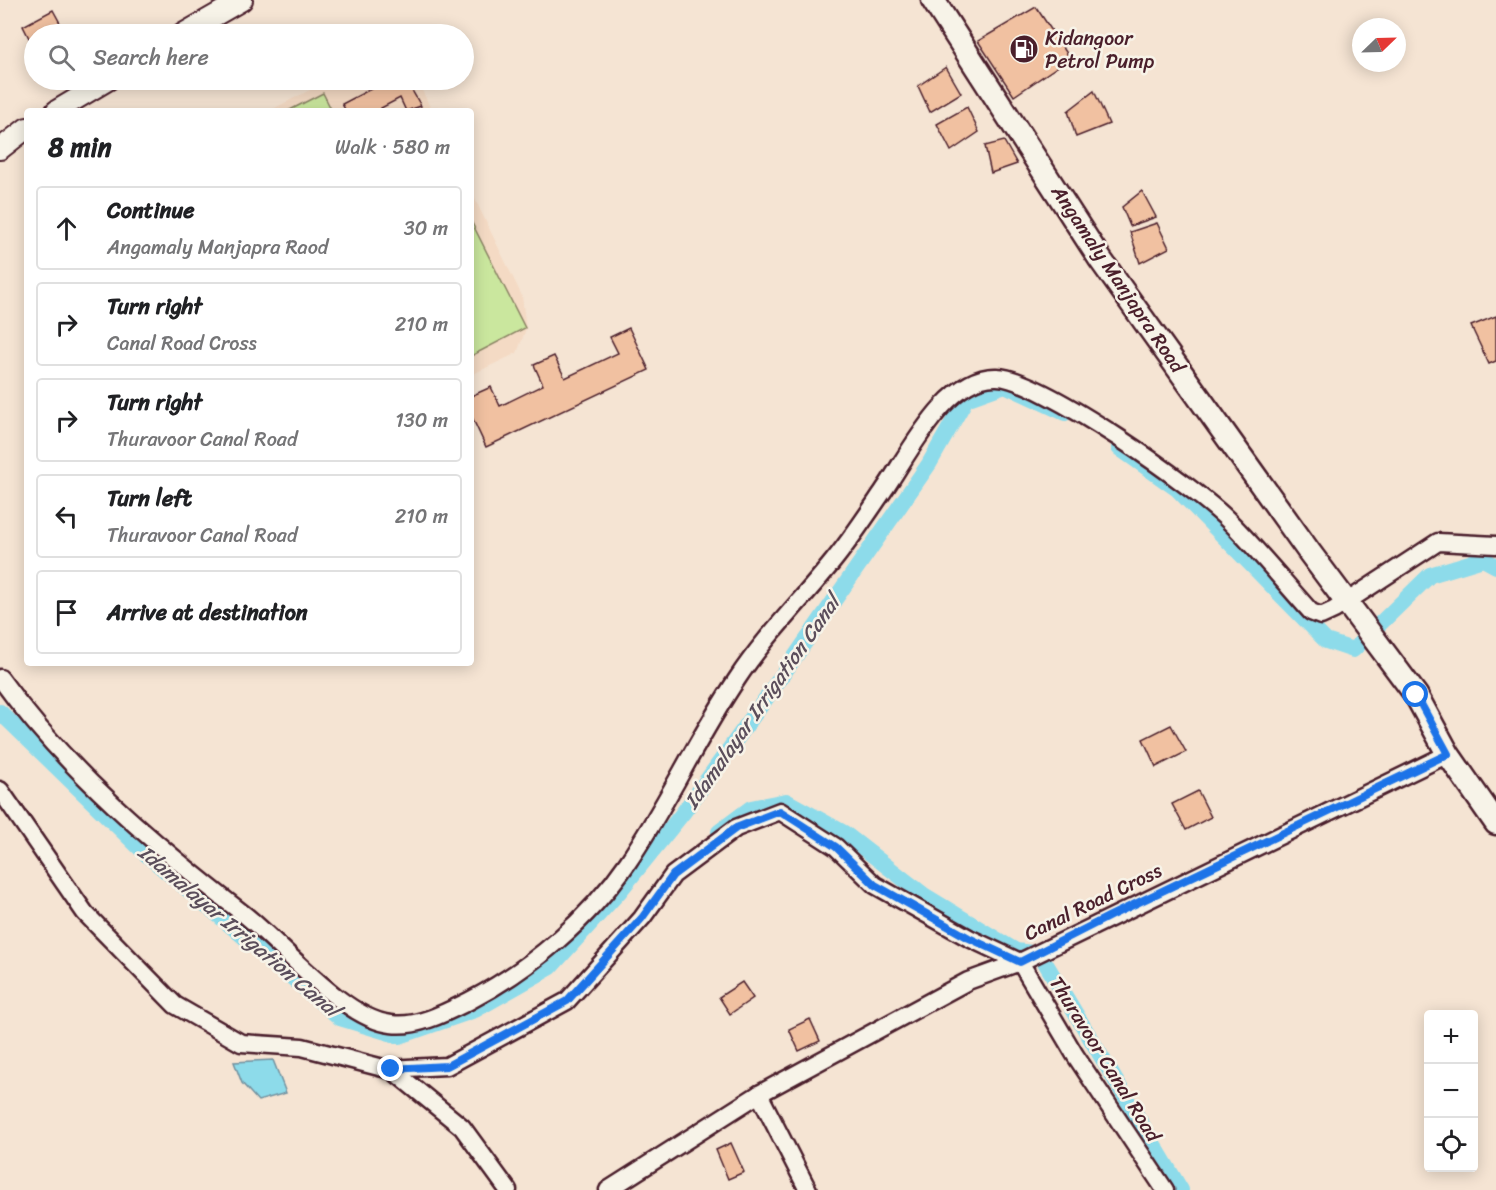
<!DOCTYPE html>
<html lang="en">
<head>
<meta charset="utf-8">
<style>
	:root { --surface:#fff; --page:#f2f2f2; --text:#202124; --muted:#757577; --line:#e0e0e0 }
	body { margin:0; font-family:Sriracha,sans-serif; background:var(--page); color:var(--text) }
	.controls { position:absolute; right:18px; bottom:18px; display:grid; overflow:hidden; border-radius:6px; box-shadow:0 3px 15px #0003 }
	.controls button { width:54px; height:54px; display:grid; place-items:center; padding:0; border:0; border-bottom:2px solid var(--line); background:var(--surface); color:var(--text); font:30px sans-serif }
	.compass { position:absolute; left:1352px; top:18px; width:54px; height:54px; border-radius:50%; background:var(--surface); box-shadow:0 3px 15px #0003; rotate:67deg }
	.stop { position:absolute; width:18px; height:18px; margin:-14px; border:4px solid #1a73e8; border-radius:50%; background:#fff }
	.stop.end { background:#1a73e8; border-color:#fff; box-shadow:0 2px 6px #0008 }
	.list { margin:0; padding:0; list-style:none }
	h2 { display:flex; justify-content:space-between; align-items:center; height:78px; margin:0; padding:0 24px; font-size:26px }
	h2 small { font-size:20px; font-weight:400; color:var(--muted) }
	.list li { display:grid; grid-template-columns:39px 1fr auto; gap:18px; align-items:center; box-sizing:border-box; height:84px; margin:0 12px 12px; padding:0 12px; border:2px solid var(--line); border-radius:6px }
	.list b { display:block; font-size:22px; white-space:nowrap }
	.list p { margin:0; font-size:20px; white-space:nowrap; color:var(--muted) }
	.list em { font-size:20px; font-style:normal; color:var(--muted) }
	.icon { flex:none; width:33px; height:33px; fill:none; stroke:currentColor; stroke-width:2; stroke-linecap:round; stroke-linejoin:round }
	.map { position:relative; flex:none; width:1496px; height:1190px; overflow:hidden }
	.search { position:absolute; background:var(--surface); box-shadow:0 3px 15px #0003; left:24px; top:24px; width:450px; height:66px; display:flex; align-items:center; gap:15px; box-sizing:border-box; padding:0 21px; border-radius:33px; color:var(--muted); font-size:22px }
	.panel { position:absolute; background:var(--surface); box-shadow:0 3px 15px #0003; left:24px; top:108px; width:450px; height:558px; border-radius:6px }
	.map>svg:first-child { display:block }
	.built { fill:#f4dac4 }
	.green { fill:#cae79e; stroke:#8a8364; stroke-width:1.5 }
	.water { fill:#8ddbea; stroke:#72909e; stroke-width:1.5 }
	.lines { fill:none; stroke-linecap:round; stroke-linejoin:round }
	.canal { stroke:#8ddbea; stroke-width:16 }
	.building { fill:#f1c1a1; stroke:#4a1f2b; stroke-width:1.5 }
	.minor-casing { stroke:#4a1f2b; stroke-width:21 }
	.tertiary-casing { stroke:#4a1f2b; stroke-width:24 }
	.secondary-casing { stroke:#4a1f2b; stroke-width:27 }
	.minor { stroke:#f7f3e8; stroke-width:16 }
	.tertiary { stroke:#f7f3e8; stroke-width:20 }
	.secondary { stroke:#f7f3e8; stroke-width:22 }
	.route { stroke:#1a73e8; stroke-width:8 }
	.labels { text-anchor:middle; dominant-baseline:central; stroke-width:5; stroke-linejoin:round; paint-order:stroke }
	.poi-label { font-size:20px; fill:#4a1f2b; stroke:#f7f3e8; text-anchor:start }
	.street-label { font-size:20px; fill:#4a1f2b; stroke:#f7f3e8 }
	.water-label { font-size:21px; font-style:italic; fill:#5b4e5b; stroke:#f7f3e8 }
</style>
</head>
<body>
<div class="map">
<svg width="1496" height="1190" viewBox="0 0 1496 1190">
	<rect width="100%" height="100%" fill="#f5e4d3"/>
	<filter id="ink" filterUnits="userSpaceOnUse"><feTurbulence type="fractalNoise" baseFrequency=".0167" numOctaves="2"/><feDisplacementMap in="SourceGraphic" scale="12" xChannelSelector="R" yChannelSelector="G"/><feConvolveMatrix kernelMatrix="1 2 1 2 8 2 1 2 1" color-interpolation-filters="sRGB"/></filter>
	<g filter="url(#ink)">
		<!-- built -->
		<g class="built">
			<polygon points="329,80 417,80 432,111 269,111"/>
			<polygon points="471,191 522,296 526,329 517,353 471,375"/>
		</g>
		<!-- green -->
		<g class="green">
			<polygon points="323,93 332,111 288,111"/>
			<polygon points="471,221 525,328 471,356"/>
		</g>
		<!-- water -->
		<polygon class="water" points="273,1060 286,1093 258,1101 242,1083 234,1062"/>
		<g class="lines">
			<!-- canal -->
			<g class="canal">
				<polyline points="1119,448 1177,489 1326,641 1353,650 1430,575 1483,559 1496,566"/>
				<polyline points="0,712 147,855 340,1018 400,1036 475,1010 551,967 619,892 683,813 767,697 929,464 966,399 1005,385 1065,413"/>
				<polyline points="719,832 751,808 786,801 844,833 924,895 1016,951 1040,954 1181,1190"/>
			</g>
		</g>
		<!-- building -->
		<g class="building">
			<polygon points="1036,7 1070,58 1014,96 978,41"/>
			<polygon points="53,10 66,34 34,34 34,48 23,26"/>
			<polygon points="946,67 961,93 930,112 918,86"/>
			<polygon points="388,80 406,80 421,106 406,111 400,98 381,108 383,111 346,111 342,104"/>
			<polygon points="1094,91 1109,124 1076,137 1068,111"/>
			<polygon points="967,107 979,132 951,151 937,124"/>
			<polygon points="1004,141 1017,164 991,173 985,146"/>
			<polygon points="1142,191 1156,217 1130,226 1122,207"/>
			<polygon points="1157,223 1169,248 1140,263 1130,232"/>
			<polygon points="1496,316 1496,361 1489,364 1471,326"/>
			<polygon points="629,328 649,370 486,447 471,415 471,396 491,387 500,406 543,385 534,365 554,356 565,378 618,353 610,337"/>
			<polygon points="1171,725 1186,752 1156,767 1143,739"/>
			<polygon points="1198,791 1211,817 1186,830 1172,804"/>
			<polygon points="742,982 753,998 730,1014 719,997"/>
			<polygon points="810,1019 820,1041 799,1051 789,1029"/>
			<polygon points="731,1143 744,1172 728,1179 716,1150"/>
		</g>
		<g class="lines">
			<!-- minor casing -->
			<g class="minor-casing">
				<g id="minor">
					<path d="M0,678C66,770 156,846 245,915C284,946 344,1019 391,1024C417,1028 447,1012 469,1001C531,969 589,919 628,862C668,803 697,738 737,679C764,638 799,603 830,565C850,541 867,515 884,490C909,454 947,375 997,377C1041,378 1197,488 1230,522C1259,551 1284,582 1311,612L1321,616L1334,610L1438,542L1496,545"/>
					<polyline points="0,790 85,913 175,1005 241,1043 302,1047 387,1069 447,1066 567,1001 642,918 673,875 736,828 780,811 836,847 875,885 969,938 1020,962 1075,1055 1165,1190"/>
					<polyline points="391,1069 462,1127 508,1190"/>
					<polyline points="759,1094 808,1190"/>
					<polyline points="608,1190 759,1094 968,981 1020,962 1448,754"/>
				</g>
			</g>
			<!-- tertiary casing -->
			<g class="tertiary-casing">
				<g id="tertiary">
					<polyline points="183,34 242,0"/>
					<polyline points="56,111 108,80"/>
					<polyline points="0,149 27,128"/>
				</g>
			</g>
			<!-- secondary casing -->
			<g class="secondary-casing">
				<polyline id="secondary" points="933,0 1100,259 1310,553 1416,695 1448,754 1496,823"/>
			</g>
			<!-- minor -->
			<use href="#minor" class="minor"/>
			<!-- tertiary -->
			<use href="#tertiary" class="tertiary"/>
			<!-- secondary -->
			<use href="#secondary" class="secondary"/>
		</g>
	</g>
	<g class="lines" filter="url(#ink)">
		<!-- route -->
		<polyline class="route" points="391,1069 447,1066 567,1001 642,918 673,875 736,828 780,811 836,847 875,885 969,938 1020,962 1110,916 1448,754 1416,695"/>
	</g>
	<!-- icons -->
	<defs>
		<g id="fuel-disc" transform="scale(1.5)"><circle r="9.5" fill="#4a1f2b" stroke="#f7f3e8"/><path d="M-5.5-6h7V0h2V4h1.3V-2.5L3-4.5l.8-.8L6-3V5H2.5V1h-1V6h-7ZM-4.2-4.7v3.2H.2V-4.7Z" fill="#fff"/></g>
	</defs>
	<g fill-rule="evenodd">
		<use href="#fuel-disc" x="1024" y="49"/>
	</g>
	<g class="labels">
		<!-- poi labels -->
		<g class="poi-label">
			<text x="1045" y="38">Kidangoor<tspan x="1045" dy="23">Petrol Pump</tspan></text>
		</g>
		<!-- street labels -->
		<g class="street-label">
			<text transform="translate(1118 279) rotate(56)">Angamaly Manjapra Road</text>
			<text transform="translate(1093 902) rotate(-26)">Canal Road Cross</text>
			<text transform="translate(1105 1059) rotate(58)">Thuravoor Canal Road</text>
		</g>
		<!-- water labels -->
		<g class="water-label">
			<text transform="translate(762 702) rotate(-55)">Idamalayar Irrigation Canal</text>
			<text transform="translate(239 931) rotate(40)">Idamalayar Irrigation Canal</text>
		</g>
	</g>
</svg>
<div class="controls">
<button>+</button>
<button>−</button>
<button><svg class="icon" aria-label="locate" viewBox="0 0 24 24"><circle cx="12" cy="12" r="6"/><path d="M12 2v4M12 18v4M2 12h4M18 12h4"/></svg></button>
</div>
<svg class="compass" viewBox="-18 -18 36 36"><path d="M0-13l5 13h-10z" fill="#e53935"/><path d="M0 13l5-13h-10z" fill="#757577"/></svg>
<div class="stop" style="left:1416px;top:695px"></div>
<div class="stop end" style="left:391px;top:1069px"></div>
<div class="search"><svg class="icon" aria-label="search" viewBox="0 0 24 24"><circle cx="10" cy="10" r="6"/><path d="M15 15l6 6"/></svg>Search here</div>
<section class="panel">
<h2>8 min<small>Walk · 580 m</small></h2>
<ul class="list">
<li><svg class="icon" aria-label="ahead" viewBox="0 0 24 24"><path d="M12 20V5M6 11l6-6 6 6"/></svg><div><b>Continue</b><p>Angamaly Manjapra Raod</p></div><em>30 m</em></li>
<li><svg class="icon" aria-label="right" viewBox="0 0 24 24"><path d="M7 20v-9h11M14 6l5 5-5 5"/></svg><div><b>Turn right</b><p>Canal Road Cross</p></div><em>210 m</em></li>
<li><svg class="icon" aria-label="right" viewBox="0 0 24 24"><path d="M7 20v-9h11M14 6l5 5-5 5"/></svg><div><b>Turn right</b><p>Thuravoor Canal Road</p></div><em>130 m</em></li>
<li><svg class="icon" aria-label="left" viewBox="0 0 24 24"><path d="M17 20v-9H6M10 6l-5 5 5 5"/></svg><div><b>Turn left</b><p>Thuravoor Canal Road</p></div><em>210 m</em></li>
<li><svg class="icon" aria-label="arrive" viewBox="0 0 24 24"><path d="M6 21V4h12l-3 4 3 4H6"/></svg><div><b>Arrive at destination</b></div></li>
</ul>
</section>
</div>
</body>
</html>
